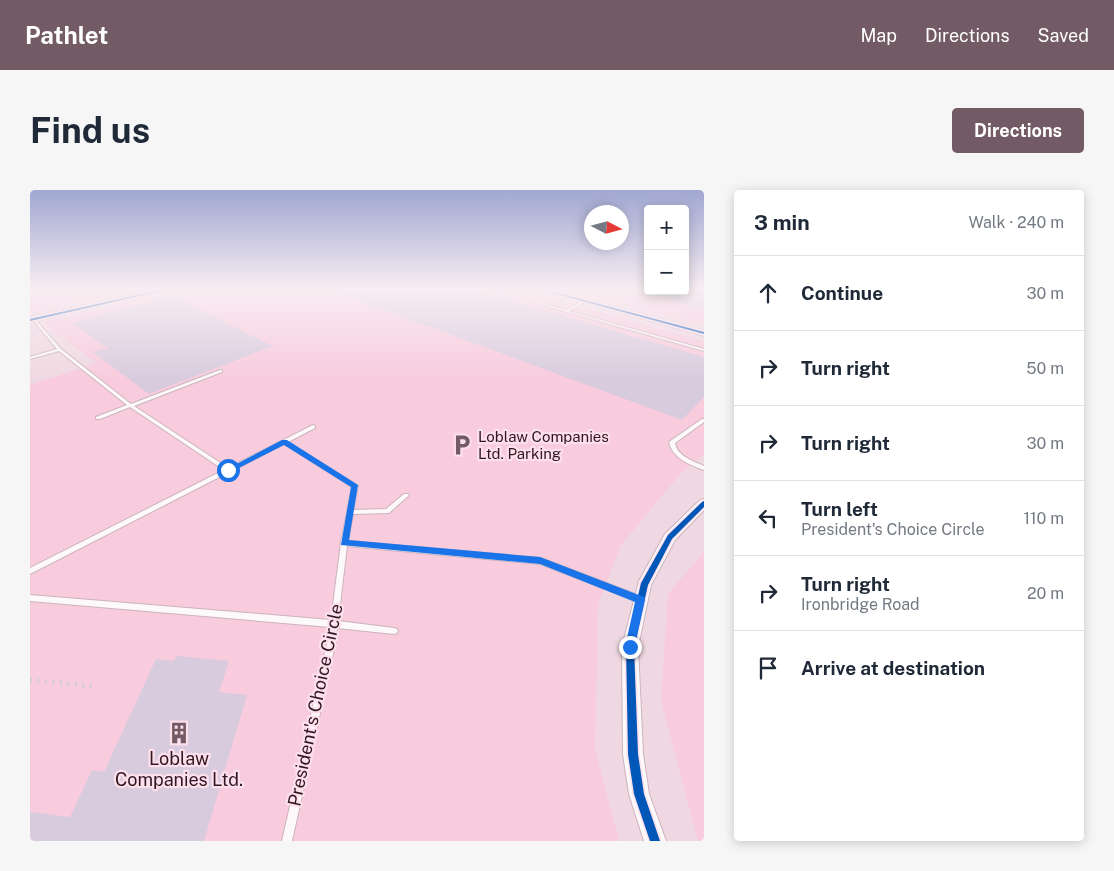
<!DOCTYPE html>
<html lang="en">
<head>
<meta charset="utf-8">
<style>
	:root { --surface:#fff; --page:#f6f6f7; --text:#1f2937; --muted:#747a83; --line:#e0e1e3; --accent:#735b65 }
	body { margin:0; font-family:"Public Sans",sans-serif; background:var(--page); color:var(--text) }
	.controls { position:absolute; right:15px; top:15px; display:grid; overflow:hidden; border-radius:5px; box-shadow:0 2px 12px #0003 }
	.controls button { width:45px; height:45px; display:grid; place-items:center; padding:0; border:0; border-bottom:1px solid var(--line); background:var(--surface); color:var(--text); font:25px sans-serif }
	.compass { position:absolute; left:554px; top:15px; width:45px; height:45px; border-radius:50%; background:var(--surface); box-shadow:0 2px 12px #0003; rotate:96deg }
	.stop { position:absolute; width:15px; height:15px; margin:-11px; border:4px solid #1a73e8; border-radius:50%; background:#fff }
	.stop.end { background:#1a73e8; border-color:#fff; box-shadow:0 1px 5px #0008 }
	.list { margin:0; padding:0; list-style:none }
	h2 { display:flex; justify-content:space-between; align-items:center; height:65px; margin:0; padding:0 20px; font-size:21px }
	h2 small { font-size:16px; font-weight:400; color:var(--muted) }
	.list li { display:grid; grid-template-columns:32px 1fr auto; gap:15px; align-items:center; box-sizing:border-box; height:75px; padding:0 20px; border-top:1px solid var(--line) }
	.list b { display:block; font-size:19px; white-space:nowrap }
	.list p { margin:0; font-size:16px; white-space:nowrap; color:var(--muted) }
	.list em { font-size:16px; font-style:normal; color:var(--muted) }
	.icon { flex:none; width:28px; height:28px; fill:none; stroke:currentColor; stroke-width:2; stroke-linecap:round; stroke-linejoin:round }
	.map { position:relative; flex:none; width:674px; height:651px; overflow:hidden; border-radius:5px }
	header { display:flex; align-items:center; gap:30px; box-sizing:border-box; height:70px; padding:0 25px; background:var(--accent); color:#fff }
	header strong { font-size:24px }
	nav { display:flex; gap:28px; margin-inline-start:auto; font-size:18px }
	.intro { display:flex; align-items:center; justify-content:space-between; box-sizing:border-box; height:120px; padding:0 30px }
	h1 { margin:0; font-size:35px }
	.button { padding:12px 22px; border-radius:5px; background:var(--accent); color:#fff; font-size:18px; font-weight:700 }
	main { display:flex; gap:30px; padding:0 30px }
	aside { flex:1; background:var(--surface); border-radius:5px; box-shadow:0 2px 12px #0003 }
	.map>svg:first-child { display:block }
	.built { fill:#f8cbdd }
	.building { fill:#d8cbde }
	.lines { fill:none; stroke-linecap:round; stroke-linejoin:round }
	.lane-casing { stroke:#cbb4bd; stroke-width:2 }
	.street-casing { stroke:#cbb4bd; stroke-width:2 }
	.secondary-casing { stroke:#cbb4bd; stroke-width:1 }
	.path { stroke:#d6cfd1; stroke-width:5; stroke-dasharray:2 5.5; stroke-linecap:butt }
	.lane { fill:#fdf9fa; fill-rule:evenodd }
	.street { fill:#fdf9fa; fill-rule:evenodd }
	.secondary { fill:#fdf9fa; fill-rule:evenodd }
	.cycleway-casing { stroke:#fde0eb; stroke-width:3 }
	.cycleway { fill:#0057b8; fill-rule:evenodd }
	.route { fill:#1a73e8 }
	.labels { text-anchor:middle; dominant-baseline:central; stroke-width:4.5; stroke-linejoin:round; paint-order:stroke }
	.poi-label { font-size:15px; fill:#301722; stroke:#fde0eb; text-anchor:start }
	.near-street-label { font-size:18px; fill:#301722; stroke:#fde0eb }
	.near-poi-label { font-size:18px; fill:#301722; stroke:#fde0eb }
</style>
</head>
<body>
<header>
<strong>Pathlet</strong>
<nav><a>Map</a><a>Directions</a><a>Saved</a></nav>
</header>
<div class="intro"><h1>Find us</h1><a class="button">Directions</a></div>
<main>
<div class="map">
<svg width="674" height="651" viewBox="0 0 674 651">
	<rect width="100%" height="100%" fill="#efd8e1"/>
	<!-- built -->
	<g class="built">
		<polygon points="0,99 109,99 0,123"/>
		<polygon points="164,99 487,99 674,151 674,264 651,283 591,355 568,415 565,559 589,651 0,651 0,195 66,173 12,132"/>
		<polygon points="536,99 655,101 655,99 674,99 674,135"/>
		<polygon points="674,362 674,651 668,651 631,510 638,404"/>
	</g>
	<!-- building -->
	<g class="building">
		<polygon points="297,99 440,99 463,106 674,167 674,207 652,230"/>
		<polygon points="655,99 674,99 674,119 623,105 624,101 655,101"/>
		<polygon points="142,106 220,145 243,156 119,204 63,162 78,158 42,133"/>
		<polygon points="146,466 199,471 189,502 217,505 174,651 0,651 0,622 40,627 62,580 74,582 126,469 144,471"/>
	</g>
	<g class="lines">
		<!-- lane casing -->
		<g class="lane-casing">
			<g id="lane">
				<polygon points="457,99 462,99 536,120 553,110 555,110 555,112 539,121 674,159 674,161"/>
				<polygon points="4,128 31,159 101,214 190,180 192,180 192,182 104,216 198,278 283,235 285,236 285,238 258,252 327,295 328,296 323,320 356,319 374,304 378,304 379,305 378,306 359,323 323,324 318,351 511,368 613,407 614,409 613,411 610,412 607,411 510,374 317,356 308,431 364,438 367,439 368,441 367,443 364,444 307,438 306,450 262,651 252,651 298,450 300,437 0,411 0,405 301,430 311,353 322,297 254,254 0,384 0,378 194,280 100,217 70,229 66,229 66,227 97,215 29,161 0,169 0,167 27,159 3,130 2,129"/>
				<path d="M672,229H674V232L645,253C647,266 663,271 674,276V280C660,275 642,268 639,252Z"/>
			</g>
		</g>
		<!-- street casing -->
		<g class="street-casing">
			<polygon id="street" points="674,309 674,320 645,350 621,395 608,457 613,564 619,604 636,651 614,651 599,604 593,564 592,457 609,391 635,344 670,310"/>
		</g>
		<!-- secondary casing -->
		<g class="secondary-casing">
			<g id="secondary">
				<polygon points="127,99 142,99 0,133 0,127"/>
				<polygon points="506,99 520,99 674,140 674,146"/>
			</g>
		</g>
		<!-- path -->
		<polyline class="path" points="0,490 63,496"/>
		<!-- lane -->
		<use href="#lane" class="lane"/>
		<!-- street -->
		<use href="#street" class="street"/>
		<!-- secondary -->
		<use href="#secondary" class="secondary"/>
		<!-- cycleway casing -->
		<g class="cycleway-casing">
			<g id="cycleway">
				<polygon points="134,99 140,99 0,131 0,129"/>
				<polygon points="508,99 513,99 674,142 674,144"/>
				<polygon points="674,311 674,317 642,349 618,395 604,457 608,564 614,604 630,651 620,651 604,604 598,564 596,457 611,393 638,345 672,312"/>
			</g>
		</g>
		<!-- cycleway -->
		<use href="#cycleway" class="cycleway"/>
	</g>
	<!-- sky -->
	<linearGradient id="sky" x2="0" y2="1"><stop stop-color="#a0a7d2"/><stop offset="0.52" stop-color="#f8edf2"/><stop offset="1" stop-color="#f8edf2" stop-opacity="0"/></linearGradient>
	<rect width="674" height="190" fill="url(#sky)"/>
	<!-- route -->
	<polygon class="route" points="252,250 257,250 328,295 319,350 510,367 614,407 615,410 604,460 596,460 595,457 605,412 510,374 311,355 321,297 254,255 201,282 195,280"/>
	<!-- icons -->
	<defs>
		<g id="parking-bare" transform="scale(1.725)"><path d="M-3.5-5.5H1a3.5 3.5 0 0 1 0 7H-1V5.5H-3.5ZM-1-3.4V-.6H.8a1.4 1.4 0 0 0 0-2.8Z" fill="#735b65" stroke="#fde0eb" stroke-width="2.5" paint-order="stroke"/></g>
		<g id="building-bare" transform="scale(1.725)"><path d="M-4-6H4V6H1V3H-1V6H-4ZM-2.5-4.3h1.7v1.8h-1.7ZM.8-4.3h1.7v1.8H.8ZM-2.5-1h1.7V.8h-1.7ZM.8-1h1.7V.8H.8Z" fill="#735b65" stroke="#fde0eb" stroke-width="2.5" paint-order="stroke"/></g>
	</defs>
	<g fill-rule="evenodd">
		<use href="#parking-bare" x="432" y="255"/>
		<use href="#building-bare" x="149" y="543"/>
	</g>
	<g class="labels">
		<!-- poi labels -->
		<g class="poi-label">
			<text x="448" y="246">Loblaw Companies<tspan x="448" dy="17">Ltd. Parking</tspan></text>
		</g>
		<!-- near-street labels -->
		<g class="near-street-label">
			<text transform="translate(285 515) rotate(-78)">President's Choice Circle</text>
		</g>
		<!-- near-poi labels -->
		<g class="near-poi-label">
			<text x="149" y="568">Loblaw<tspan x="149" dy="21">Companies Ltd.</tspan></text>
		</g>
	</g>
</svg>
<div class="controls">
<button>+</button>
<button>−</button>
</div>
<svg class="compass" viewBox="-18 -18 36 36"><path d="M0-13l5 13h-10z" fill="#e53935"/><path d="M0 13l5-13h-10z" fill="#747a83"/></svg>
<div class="stop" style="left:198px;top:280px"></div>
<div class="stop end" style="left:600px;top:457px"></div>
</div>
<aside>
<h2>3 min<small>Walk · 240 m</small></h2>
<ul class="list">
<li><svg class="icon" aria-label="ahead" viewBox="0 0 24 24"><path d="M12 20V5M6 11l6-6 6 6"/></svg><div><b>Continue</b></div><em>30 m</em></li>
<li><svg class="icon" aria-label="right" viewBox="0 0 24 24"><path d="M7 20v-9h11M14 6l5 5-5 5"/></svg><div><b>Turn right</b></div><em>50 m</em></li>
<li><svg class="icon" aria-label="right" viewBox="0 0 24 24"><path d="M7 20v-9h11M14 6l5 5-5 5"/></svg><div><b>Turn right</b></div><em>30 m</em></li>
<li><svg class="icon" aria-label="left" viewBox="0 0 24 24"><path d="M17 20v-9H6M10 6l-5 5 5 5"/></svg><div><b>Turn left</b><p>President's Choice Circle</p></div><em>110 m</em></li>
<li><svg class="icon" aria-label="right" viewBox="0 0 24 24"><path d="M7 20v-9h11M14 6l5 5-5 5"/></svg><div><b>Turn right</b><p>Ironbridge Road</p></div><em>20 m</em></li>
<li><svg class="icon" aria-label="arrive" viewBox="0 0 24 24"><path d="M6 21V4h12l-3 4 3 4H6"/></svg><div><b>Arrive at destination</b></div></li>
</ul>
</aside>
</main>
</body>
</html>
